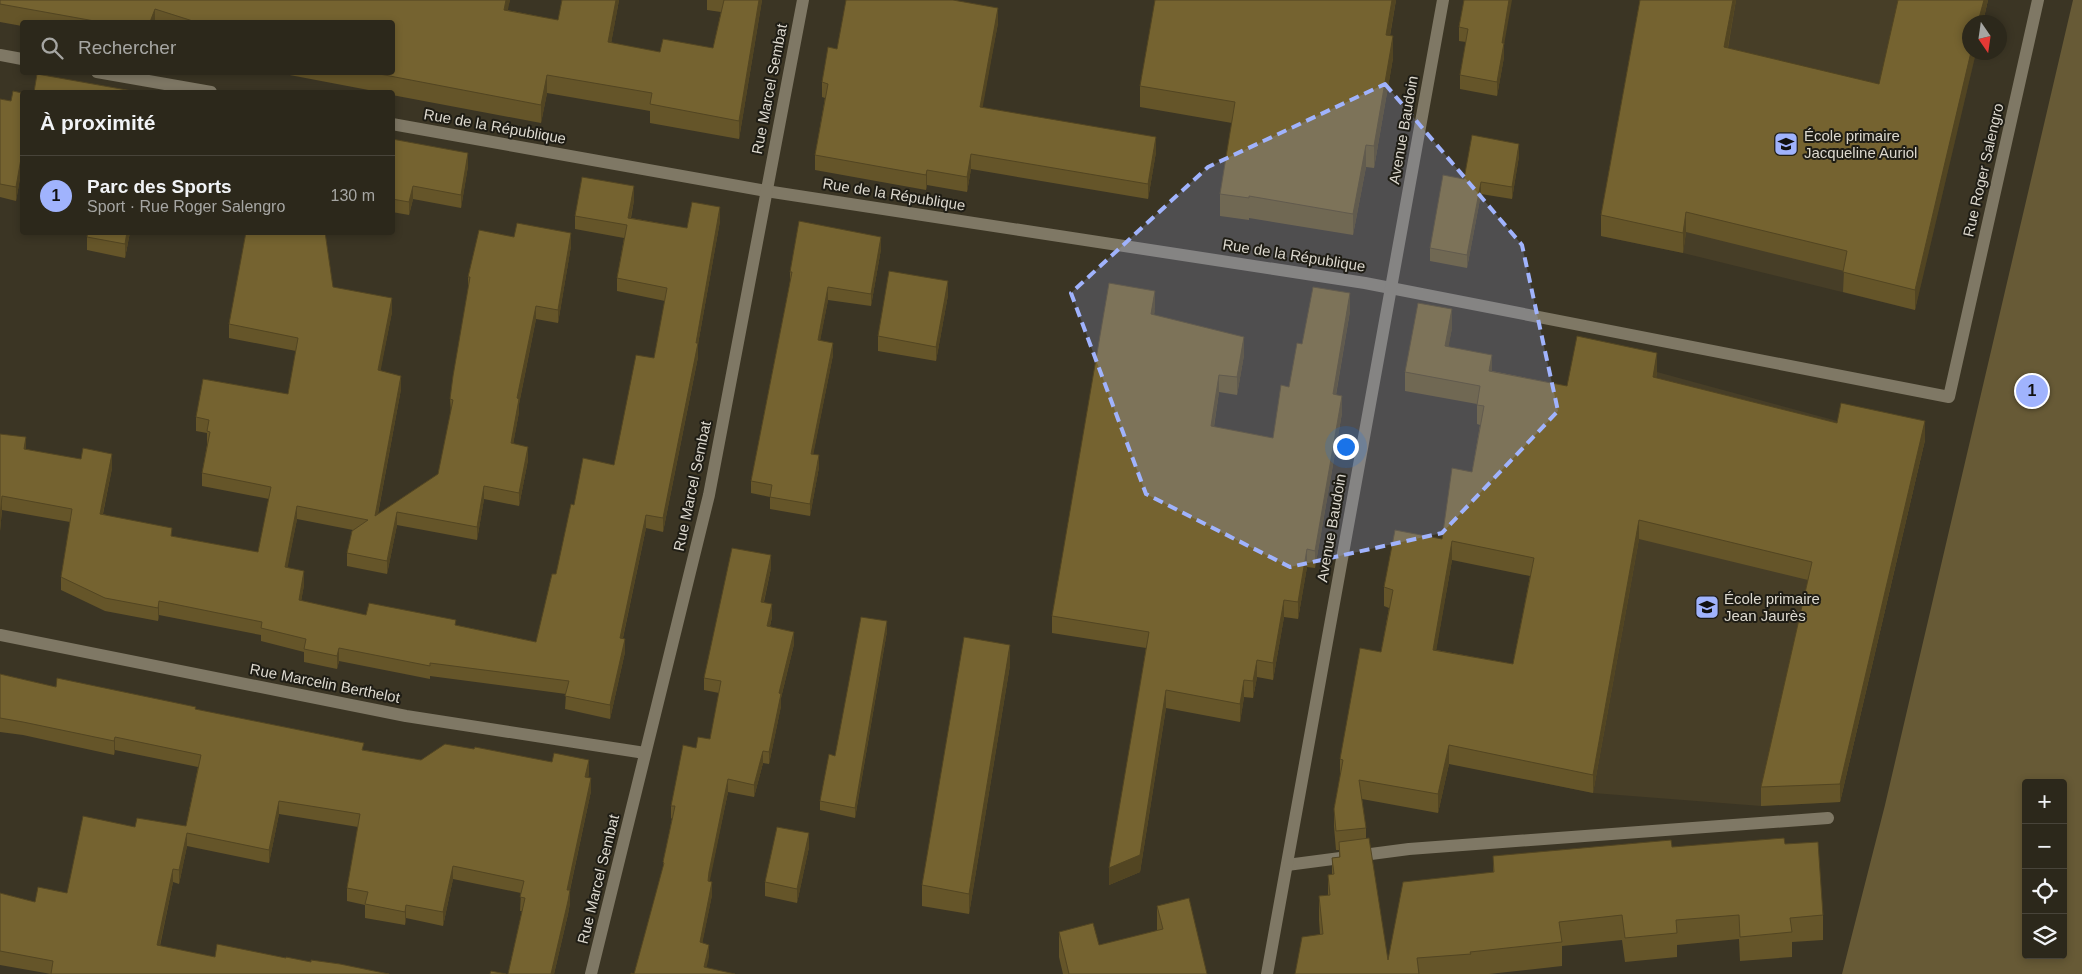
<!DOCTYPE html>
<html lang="fr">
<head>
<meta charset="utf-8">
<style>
	:root { --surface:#2c281b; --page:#383428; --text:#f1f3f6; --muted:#a6a6a3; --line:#48443a; --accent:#a0b3fd }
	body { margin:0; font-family:Arial,sans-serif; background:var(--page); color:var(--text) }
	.controls { position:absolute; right:15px; bottom:15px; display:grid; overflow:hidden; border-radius:5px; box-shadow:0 2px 8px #0003 }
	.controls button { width:45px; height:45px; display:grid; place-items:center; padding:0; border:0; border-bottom:1px solid var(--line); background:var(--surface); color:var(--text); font:25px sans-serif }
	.compass { position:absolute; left:1962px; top:15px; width:45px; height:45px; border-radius:50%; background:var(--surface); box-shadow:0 2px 8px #0003; rotate:167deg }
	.you { position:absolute; left:1345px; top:446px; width:18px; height:18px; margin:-12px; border:4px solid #fff; border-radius:50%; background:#1a73e8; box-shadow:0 0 0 8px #1a73e833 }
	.badge { display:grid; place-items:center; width:32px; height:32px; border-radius:50%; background:var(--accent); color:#111; font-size:16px; font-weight:700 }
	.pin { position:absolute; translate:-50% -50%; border:2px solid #fff; box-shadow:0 1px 5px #0006 }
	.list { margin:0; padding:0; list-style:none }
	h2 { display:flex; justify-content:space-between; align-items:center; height:65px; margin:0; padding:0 20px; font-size:21px }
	h2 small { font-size:16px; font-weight:400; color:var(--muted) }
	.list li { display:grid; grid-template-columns:32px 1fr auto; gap:15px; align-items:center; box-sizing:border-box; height:80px; padding:0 20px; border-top:1px solid var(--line) }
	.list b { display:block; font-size:19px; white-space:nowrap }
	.list p { margin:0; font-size:16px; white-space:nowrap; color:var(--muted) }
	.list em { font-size:16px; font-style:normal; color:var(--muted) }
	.icon { flex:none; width:28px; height:28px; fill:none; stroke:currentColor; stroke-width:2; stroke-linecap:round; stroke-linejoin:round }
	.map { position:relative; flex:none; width:2082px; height:974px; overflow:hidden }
	.search { position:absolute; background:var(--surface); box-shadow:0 2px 8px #0003; left:20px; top:20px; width:375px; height:55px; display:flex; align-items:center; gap:12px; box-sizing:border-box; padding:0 18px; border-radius:5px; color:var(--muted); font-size:19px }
	.panel { position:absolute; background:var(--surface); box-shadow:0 2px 8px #0003; left:20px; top:90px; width:375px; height:145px; border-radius:5px }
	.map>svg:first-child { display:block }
	.built { fill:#473e27 }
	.green { fill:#675a36; fill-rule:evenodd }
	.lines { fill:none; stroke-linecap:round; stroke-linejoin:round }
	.minor { stroke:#7f7865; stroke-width:12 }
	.wall { fill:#655529; fill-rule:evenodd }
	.shaded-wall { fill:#524522 }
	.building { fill:#756330; stroke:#524522; fill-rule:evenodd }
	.marked { fill:#a0b3fd; fill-opacity:0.2; stroke:#a0b3fd; stroke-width:4; stroke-dasharray:10 6; stroke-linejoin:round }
	.labels { text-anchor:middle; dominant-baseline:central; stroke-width:4; stroke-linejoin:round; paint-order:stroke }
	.street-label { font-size:15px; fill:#ddd9cf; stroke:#1f1d15 }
	.poi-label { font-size:15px; fill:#ddd9cf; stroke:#1f1d15; text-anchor:start }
</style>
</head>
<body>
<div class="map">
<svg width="2082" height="974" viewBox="0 0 2082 974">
	<rect width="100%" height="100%" fill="#3b3524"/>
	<!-- built -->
	<g class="built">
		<polygon points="1644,0 1988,0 1983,22 1970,22 1970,52 1976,53 1915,310 1683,253 1601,236"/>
		<polygon points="1577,355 1657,372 1841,422 1925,440 1840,802 1761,806 1593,793 1495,773"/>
	</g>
	<!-- green -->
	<path class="green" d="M2073,0H2082V974H1842L1885,805ZM2026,783H2063V955H2026Z"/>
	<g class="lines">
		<!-- minor -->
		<g class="minor">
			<polyline points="0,55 22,59"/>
			<polyline points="97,72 211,92"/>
			<polyline points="392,124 766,191 1365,283 1949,397 2038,0"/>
			<polyline points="0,635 406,716 645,753"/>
			<polyline points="1287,865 1409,849 1828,818"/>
			<polyline points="591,974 709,495 803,0"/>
			<polyline points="1267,974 1443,0"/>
		</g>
	</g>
	<!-- wall -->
	<g class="wall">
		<polygon points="0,0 510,0 507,10 558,20 562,0 619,0 611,43 660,52 713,48 721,12 707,10 707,0 762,0 739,139 650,123 650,111 547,93 541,123 392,95 392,92 379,92 274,72 392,72 392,22 22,22 22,26 0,22"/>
		<polygon points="1396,0 1390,36 1393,58 1374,168 1366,167 1353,235 1249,218 1249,220 1220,216 1220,194 1232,123 1140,107 1140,86"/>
		<polygon points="1464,0 1504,45 1504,57 1497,96 1460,89 1460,75 1466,42 1459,41 1459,27"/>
		<polygon points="1640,0 1736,0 1728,48 1879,84 1988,0 1983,22 1970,22 1915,310 1843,292 1844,271 1686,232 1683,253 1601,236 1601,215"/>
		<polygon points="998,23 982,107 1156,152 1148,199 971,169 967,192 927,185 926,190 815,170 815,155 825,98 822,97 822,82 837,49"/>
		<polygon points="22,93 22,167 16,201 0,197 0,99 11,101"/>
		<polygon points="392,139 468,166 461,208 413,199 409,215 392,212"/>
		<polygon points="1519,156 1512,199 1481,194 1467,268 1430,261 1430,248 1464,179"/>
		<polygon points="634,200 631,218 687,228 720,221 698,344 698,357 663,532 646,528 623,638 625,652 610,719 565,709 566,694 430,676 430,679 339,661 337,669 304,662 304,652 261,641 261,635 159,615 158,621 105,611 61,590 61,577 70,522 2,510 0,531 0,434 26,449 112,468 103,514 172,536 258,552 269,499 202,486 202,473 207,445 207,433 196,431 196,417 288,394 296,351 229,338 229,324 333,287 392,312 380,371 401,389 378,514 438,474 451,413 450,399 468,289 468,277 514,237 571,246 558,323 536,319 519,404 519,412 513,444 528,460 519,506 484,499 477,540 397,525 387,574 347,566 347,553 353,530 297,519 287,568 304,585 301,601 366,615 456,625 536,642 556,574 574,505 614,465 654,358 665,301 617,291 617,278 624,238 575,229 575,216"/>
		<polygon points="130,232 125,258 87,250 87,237"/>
		<polygon points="881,249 871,306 828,300 820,340 833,355 813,454 819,467 810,516 770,509 770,497 751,493 751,481 790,282 790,272"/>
		<polygon points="948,295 936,361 878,351 878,336"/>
		<polygon points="1155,308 1154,315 1244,355 1237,395 1219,392 1214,427 1273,438 1302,344 1350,311 1336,395 1342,413 1315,568 1307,567 1298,619 1284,617 1273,680 1257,677 1253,698 1244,697 1240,722 1166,708 1140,872 1109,885 1146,648 1052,633 1052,616"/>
		<path d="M1452,328L1448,347L1492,371L1567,386L1657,372L1656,378L1837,423L1925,440L1840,802L1761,806V787L1808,580L1639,539L1593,793L1449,764L1438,813L1362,799L1366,828V838L1388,960L1493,872V856L1672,847L1785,844L1823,915V940L1792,942V957L1740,961L1739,939L1677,945V957L1625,962L1622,940L1562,946V966L1489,974H1295L1320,934L1319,920V896L1328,895V875L1332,874V858L1339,857V850H1336L1334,827V809L1340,777V759L1381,652L1389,608L1384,606V587L1442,539L1472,472L1480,425L1477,424V404L1405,391V372ZM1452,560L1530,576L1513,664L1436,650Z"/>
		<polygon points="771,568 764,602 772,617 770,626 794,644 781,698 781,706 769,764 763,763 754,797 728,792 709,882 712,895 702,943 709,957 634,974 663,868 663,862 672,819 671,818 671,806 696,748 710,739 719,693 704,690 704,678"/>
		<polygon points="887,631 855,818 820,810 820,801 835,756"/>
		<polygon points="1010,665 969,914 922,906 922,885"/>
		<polygon points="0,674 56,687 196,709 364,750 421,760 589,774 588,777 591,791 570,890 570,903 568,914 554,974 508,974 522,911 520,911 521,893 453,879 443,926 406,918 405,925 365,918 365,905 347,901 347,888 358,827 279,814 269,863 187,846 179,884 173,882 160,946 215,957 286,958 311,962 340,964 51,974 0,965 0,893 35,902 67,893 135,827 186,826 198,767 115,750 114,755 23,735 0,732"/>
		<polygon points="809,847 797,903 765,896 765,882"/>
		<polygon points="1157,906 1207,974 1063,974 1059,957 1059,932 1099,945 1157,931"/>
	</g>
	<!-- shaded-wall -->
	<g class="shaded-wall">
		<polygon points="506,0 510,0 504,28 504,10"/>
		<polygon points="616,0 619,0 608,60 608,42"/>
		<polygon points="759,0 762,0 739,139 739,121"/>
		<polygon points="1392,0 1396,0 1386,57 1386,35"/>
		<polygon points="1509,0 1512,0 1504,45 1504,57 1497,96 1497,82 1502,43"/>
		<polygon points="1733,0 1736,0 1724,68 1724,47"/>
		<polygon points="1984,0 1988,0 1983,22 1978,22"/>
		<polygon points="998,8 998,23 980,122 980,107"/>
		<polygon points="155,9 155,22 150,22"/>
		<polygon points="1393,36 1393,58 1374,168 1374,146"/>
		<polygon points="1971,52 1976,52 1915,310 1915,290"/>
		<polygon points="547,75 547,93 541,123 541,105"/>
		<polygon points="1156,137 1156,152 1148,199 1148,184"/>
		<polygon points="1519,144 1519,156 1512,199 1512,187"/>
		<polygon points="1366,145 1366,167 1353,235 1353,214"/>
		<polygon points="22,153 22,167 16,201 16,187"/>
		<polygon points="468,153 468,166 461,208 461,195"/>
		<polygon points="971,154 971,169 967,192 967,177"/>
		<polygon points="927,170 927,185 926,190 926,175"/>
		<polygon points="1481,182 1481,194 1467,268 1467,255"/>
		<polygon points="413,186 413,199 409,215 409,202"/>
		<polygon points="634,186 634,200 628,231 628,218"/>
		<polygon points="720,207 720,221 698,344 698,357 663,532 663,518"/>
		<polygon points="1686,212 1686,232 1683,253 1683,233"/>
		<polygon points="127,232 130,232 125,258 125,244"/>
		<polygon points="571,233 571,246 558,323 558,310"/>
		<polygon points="881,237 881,249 871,306 871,294"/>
		<polygon points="948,281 948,295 936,361 936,347"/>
		<polygon points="828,287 828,300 818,352 818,340"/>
		<polygon points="1155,291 1155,308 1151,332 1151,314"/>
		<polygon points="1350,293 1350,311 1333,411 1333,394"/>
		<polygon points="392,298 392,312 378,384 378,370"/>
		<polygon points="536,306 536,319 519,404 519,412 511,456 511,443 517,398"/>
		<polygon points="1452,309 1452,328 1445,365 1445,346"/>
		<polygon points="1244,337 1244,355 1237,395 1237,377"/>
		<polygon points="833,343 833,355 811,466 811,454"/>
		<polygon points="1657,353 1657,372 1653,396 1653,377"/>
		<polygon points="1492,355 1492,374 1489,371"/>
		<polygon points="1219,375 1219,392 1211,444 1211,426"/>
		<polygon points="401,376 401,389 375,529 375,516"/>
		<polygon points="1342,396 1342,413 1315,568 1315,551"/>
		<polygon points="1925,421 1925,440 1840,802 1840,784"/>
		<polygon points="26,437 26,451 24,449"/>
		<polygon points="528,447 528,460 519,506 519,493"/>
		<polygon points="112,454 112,468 100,527 100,514"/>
		<polygon points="819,455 819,467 810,516 810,504"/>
		<polygon points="484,486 484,499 477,540 477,527"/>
		<polygon points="2,496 2,510 0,531 0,518"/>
		<polygon points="297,506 297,519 285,581 285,567"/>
		<polygon points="397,512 397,525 387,574 387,561"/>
		<polygon points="646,515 646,528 620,651 620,638"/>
		<polygon points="1639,520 1639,539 1593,793 1593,775"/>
		<polygon points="1452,541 1452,560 1433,669 1433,650"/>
		<polygon points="1307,549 1307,567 1298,619 1298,602"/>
		<polygon points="771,555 771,568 761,614 761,602"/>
		<polygon points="304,571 304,585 299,613 299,600"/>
		<polygon points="1284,600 1284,617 1273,680 1273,663"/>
		<polygon points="159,601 159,615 158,621 158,608"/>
		<polygon points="772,604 772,617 767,638 767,626"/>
		<polygon points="887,621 887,631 855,818 855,808"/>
		<polygon points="794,632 794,644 781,698 781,706 769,764 769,752 779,693"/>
		<polygon points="625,639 625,652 610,719 610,705"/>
		<polygon points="1010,645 1010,665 969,914 969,894"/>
		<polygon points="339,648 339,661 337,669 337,656"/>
		<polygon points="1257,660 1257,677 1253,698 1253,681"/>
		<polygon points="1244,680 1244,697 1240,722 1240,704"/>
		<polygon points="1166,690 1166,708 1140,872 1109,885 1109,868"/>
		<polygon points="115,737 115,750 114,755 114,741"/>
		<polygon points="1449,745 1449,764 1438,813 1438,794"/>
		<polygon points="763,751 763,763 754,797 754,785"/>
		<polygon points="589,760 589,774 585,790 585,777"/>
		<polygon points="591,778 591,791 567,903 567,890"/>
		<polygon points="728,779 728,792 709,885 708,881 709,872"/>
		<polygon points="279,801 279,814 269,863 269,850"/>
		<polygon points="187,833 187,846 179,884 179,870"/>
		<polygon points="809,833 809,847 797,903 797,889"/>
		<polygon points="453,866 453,879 443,926 443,912"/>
		<polygon points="173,869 173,882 157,958 157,945"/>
		<polygon points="712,882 712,895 700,955 700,942"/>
		<polygon points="570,890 570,903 568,914 554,974 551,974"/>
		<polygon points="406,905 406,918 405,925 405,912"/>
		<polygon points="709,945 709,957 705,974 704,967"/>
	</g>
	<!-- building -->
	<g class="building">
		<polygon points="0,0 506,0 504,10 558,20 562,0 616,0 608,42 660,52 663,39 713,48 724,0 759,0 739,121 650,104 652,93 547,75 541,105 369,72 392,72 392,22 196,22 155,9 150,22 100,22 0,4"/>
		<polygon points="846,0 953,0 998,8 980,107 1156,137 1148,184 971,154 967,177 927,170 926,175 815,155 828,84 822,82 828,47 837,49"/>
		<polygon points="1155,0 1392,0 1386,35 1393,36 1374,146 1366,145 1353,214 1249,196 1249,198 1220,194 1235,102 1140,86"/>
		<polygon points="1464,0 1509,0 1502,43 1504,43 1497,82 1460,75 1468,29 1459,27"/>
		<polygon points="1640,0 1733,0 1724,47 1879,84 1898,0 1984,0 1978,22 1970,22 1970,52 1971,52 1915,290 1843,272 1847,251 1686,212 1683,233 1601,215"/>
		<polygon points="37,74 138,92 34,92"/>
		<polygon points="13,91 22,93 22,153 16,187 0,184 0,99 11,101"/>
		<polygon points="1472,135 1519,144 1512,187 1481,182 1467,255 1430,248 1443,175 1464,179"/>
		<polygon points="392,139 468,153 461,195 413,186 409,202 392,199"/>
		<polygon points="582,177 634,186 628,218 687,228 692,202 720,207 696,343 698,343 663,518 646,515 620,638 625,639 610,705 565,696 569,681 430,663 430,666 339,648 337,656 304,649 306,639 261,628 262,622 159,601 158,608 105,598 61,577 72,509 2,496 0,518 0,434 26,437 24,449 81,459 83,448 112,454 100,514 172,528 171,536 258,552 271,487 202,473 210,432 207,431 209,420 196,417 203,379 288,394 298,338 229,324 246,232 325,232 333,287 392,298 378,370 401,376 375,516 438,474 453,400 450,399 453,376 470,277 468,277 479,230 514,237 517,223 571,233 558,310 536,306 517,398 519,399 511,443 528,447 519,493 484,486 477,527 397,512 387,561 347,553 352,531 368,520 297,506 285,567 304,571 299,600 366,615 369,603 456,620 455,625 536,642 552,574 556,574 571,504 574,505 583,458 614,465 636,355 654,358 667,288 617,278 627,225 575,216"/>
		<polygon points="799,221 881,237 871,294 828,287 818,340 833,343 811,454 819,455 810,504 770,497 772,485 751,481 792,272 790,272"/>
		<polygon points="88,232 127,232 125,244 87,237"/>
		<polygon points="889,271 948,281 936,347 878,336"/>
		<polygon points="1109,283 1155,291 1151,314 1244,337 1237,377 1219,375 1211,426 1273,438 1281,385 1289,387 1297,343 1302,344 1313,287 1350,293 1333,394 1342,396 1315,551 1307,549 1298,602 1284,600 1273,663 1257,660 1253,681 1244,680 1240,704 1166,690 1140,855 1109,868 1149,632 1052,616"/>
		<path d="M1418,303L1452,309L1445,346L1492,355L1489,371L1567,386L1577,336L1657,353L1653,377L1837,423L1841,403L1925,421L1840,784L1761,787L1812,562L1639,520L1593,775L1449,745L1438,794L1359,780L1366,828L1336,831L1334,809L1343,760L1340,759L1360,648L1381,652L1393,590L1384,587L1395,530L1442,539L1452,468L1472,472L1484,406L1477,405L1480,386L1405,372ZM1452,541L1534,558L1513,664L1433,650Z"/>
		<polygon points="732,548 771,555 761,602 772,604 767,626 794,632 779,693 781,694 769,752 763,751 754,785 728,779 709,872 708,881 712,882 700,942 709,945 704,967 735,974 631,974 631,973 634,974 664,863 663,862 675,806 671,806 683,745 696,748 698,737 710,739 721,681 704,678"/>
		<polygon points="861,617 887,621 855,808 820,801 829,754 835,756"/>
		<polygon points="964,637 1010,645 969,894 922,885"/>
		<polygon points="0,674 56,687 57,678 124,692 196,707 195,709 364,743 362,750 421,760 445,744 474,749 475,747 552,762 554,753 589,760 585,777 591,778 567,890 570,890 568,901 551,974 508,974 525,898 520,897 524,881 453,866 443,912 406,905 405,912 365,904 368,892 347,888 360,814 279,801 269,850 187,833 179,870 173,869 157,945 215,957 217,944 286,958 286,957 311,962 311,960 340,964 389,974 51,974 53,961 0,951 0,893 35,902 38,887 67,893 83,816 135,827 137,818 186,826 201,755 115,737 114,741 23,722 0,718"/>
		<polygon points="777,827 809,833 797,889 765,882"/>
		<polygon points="1369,838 1388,960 1403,882 1494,872 1493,856 1671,840 1672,847 1784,838 1785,844 1818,842 1823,915 1790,918 1792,932 1740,937 1739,915 1676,920 1677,933 1625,938 1622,915 1559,922 1562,942 1470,952 1471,954 1417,958 1419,974 1295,974 1302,937 1323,934 1319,896 1330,895 1328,875 1334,874 1332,858 1340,857 1339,842"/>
		<polygon points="1189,898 1207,974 1069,974 1059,932 1093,923 1099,945 1163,929 1157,906"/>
		<polygon points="491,971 506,974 490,974"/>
	</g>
	<!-- marked area -->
	<path class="marked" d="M1385,84L1522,245L1558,411L1442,533L1290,567L1146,494L1071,293L1208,167Z"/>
	<!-- icons -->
	<defs>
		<g id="school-square" transform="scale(1.25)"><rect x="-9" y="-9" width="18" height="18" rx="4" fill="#a0b3fd" stroke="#1f1d15"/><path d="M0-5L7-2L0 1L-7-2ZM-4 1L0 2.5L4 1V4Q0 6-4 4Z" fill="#111"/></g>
	</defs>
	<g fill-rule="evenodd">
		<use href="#school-square" x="1786" y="144"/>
		<use href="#school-square" x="1707" y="607"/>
	</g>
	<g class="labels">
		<!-- street labels -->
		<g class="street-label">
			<text transform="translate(769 89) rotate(-79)">Rue Marcel Sembat</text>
			<text transform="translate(495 126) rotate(10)">Rue de la République</text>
			<text transform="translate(1403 130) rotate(-80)">Avenue Baudoin</text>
			<text transform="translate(1983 170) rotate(-77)">Rue Roger Salengro</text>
			<text transform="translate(894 194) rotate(9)">Rue de la République</text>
			<text transform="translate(1294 255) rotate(9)">Rue de la République</text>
			<text transform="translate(692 486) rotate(-78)">Rue Marcel Sembat</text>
			<text transform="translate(1331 528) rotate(-80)">Avenue Baudoin</text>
			<text transform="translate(325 683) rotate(11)">Rue Marcelin Berthelot</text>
			<text transform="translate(598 879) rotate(-76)">Rue Marcel Sembat</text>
		</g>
		<!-- poi labels -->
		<g class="poi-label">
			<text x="1804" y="135">École primaire<tspan x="1804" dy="17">Jacqueline Auriol</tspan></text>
			<text x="1724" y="598">École primaire<tspan x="1724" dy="17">Jean Jaurès</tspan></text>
		</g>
	</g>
</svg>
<div class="controls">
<button>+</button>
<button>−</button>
<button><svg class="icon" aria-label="locate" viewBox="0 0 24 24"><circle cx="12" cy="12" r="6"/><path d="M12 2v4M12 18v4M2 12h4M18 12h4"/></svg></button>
<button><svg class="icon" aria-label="layers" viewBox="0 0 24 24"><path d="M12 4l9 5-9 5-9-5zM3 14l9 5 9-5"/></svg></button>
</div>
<svg class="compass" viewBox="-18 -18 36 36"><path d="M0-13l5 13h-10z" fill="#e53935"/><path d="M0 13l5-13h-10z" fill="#a6a6a3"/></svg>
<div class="you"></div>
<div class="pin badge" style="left:2032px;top:391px">1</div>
<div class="search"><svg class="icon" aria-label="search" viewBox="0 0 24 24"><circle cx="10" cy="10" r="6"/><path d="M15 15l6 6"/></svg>Rechercher</div>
<section class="panel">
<h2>À proximité<small></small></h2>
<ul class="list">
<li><span class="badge">1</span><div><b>Parc des Sports</b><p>Sport · Rue Roger Salengro</p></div><em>130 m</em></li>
</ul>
</section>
</div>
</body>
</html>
